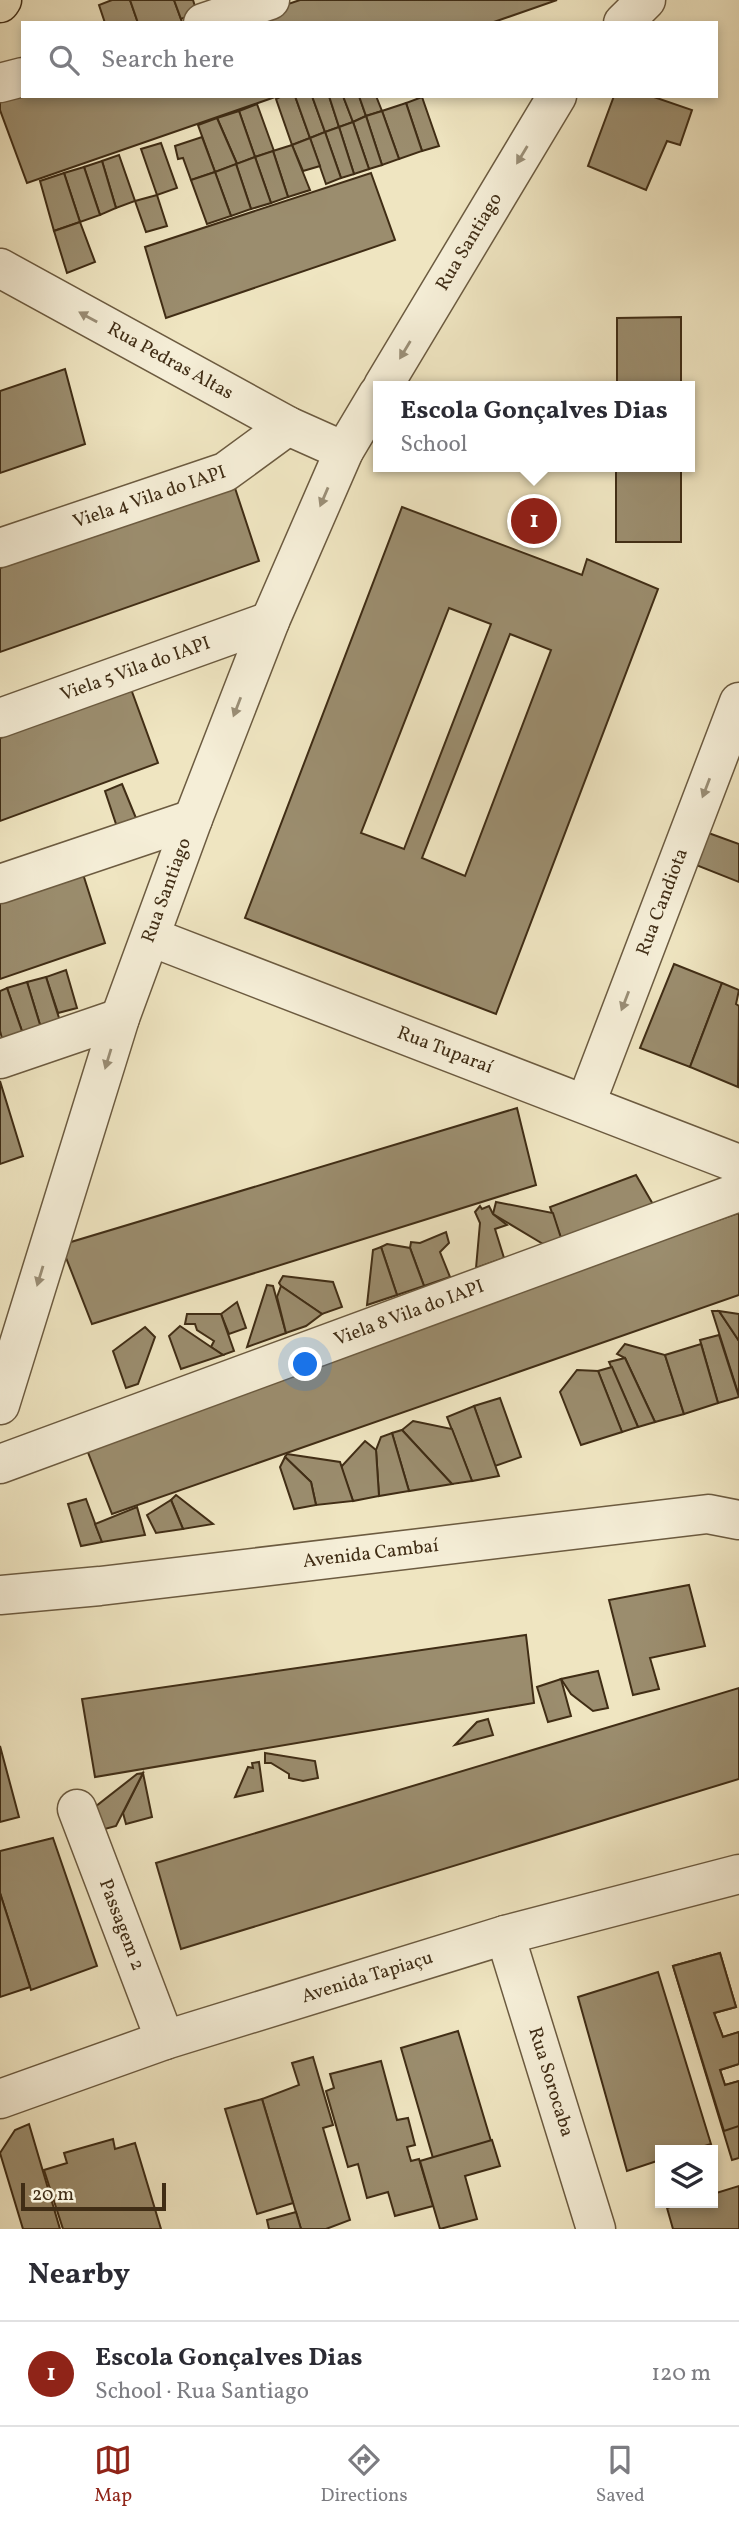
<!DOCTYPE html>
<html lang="en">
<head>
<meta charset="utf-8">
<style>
	:root { --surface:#fff; --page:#f7f7f7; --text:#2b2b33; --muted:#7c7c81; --line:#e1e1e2; --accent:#8f2418 }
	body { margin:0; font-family:Vollkorn,serif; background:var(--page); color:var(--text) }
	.controls { position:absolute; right:21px; bottom:21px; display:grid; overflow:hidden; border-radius:0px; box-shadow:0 4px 10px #0003 }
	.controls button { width:63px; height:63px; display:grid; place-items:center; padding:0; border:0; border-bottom:2px solid var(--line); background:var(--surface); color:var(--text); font:35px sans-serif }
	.scale { position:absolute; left:21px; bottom:18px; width:145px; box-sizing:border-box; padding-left:7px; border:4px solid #402d15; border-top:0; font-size:19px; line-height:24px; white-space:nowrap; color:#402d15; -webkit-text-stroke:5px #f5eed7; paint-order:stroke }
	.you { position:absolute; left:306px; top:1365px; width:24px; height:24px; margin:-18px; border:5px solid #fff; border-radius:50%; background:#1a73e8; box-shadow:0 0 0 10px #1a73e833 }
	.badge { display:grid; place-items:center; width:46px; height:46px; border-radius:50%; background:var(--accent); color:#fff; font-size:23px; font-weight:700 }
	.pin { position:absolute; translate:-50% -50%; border:4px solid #fff; box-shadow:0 2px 7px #0006 }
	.popup { position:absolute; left:373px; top:381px; width:322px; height:91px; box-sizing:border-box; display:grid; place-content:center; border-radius:0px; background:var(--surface); filter:drop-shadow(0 2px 5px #0005); font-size:23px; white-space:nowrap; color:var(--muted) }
	.popup b { font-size:26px; color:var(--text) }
	.popup::after { content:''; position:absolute; left:50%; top:100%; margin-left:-14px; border:14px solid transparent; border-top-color:var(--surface) }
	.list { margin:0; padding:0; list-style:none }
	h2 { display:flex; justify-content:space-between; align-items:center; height:91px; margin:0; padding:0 28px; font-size:30px }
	h2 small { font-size:23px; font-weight:400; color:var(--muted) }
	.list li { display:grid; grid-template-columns:46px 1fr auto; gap:21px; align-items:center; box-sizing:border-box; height:105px; padding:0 28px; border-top:2px solid var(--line) }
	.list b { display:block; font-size:26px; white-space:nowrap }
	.list p { margin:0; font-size:23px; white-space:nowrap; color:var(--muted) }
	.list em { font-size:23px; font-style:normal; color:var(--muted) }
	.icon { flex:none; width:38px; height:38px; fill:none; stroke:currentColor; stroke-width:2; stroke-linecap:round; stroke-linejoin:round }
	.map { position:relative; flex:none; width:739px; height:2229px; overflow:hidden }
	.search { position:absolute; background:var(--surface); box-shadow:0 4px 10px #0003; left:21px; right:21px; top:21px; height:77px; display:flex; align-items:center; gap:18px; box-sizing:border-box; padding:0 24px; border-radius:0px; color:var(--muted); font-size:26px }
	.sheet { height:196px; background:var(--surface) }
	nav { display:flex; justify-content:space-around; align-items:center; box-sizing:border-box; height:98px; border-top:2px solid var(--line); background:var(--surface); font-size:19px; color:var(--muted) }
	nav a { display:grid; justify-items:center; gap:4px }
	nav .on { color:var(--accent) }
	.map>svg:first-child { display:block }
	.building { fill:#9b8d6e; stroke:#402d15; stroke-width:2; fill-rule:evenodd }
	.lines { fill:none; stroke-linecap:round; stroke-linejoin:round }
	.minor-casing { stroke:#6c5b40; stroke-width:41 }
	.major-casing { stroke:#402d15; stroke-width:41 }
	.minor { stroke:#f5eed7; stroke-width:38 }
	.major { stroke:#efe5c1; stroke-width:38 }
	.oneway { fill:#9a8e76 }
	.labels { text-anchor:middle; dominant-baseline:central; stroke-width:7; stroke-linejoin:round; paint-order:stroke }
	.street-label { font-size:19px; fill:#402d15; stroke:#f5eed7 }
</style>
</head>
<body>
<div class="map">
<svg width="739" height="2229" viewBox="0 0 739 2229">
	<rect width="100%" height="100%" fill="#efe5c1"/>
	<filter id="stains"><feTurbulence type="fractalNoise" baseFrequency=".00286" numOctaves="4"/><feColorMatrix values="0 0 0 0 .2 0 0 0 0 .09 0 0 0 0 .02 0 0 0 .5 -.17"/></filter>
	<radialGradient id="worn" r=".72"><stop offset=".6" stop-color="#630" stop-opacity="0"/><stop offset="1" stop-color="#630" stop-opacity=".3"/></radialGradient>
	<!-- building -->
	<g class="building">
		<polygon points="112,0 130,0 138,23 105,23 99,5"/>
		<polygon points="130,0 174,0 182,22 138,23"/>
		<polygon points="174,0 193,0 197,13 181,19"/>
		<polygon points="300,0 557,0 491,23 232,23"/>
		<polygon points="23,96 278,96 27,183 0,110 0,100"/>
		<polygon points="282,96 295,96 310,138 292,145 276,99"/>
		<polygon points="295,96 312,96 325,132 310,138"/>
		<polygon points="312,96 329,96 339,127 325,132"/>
		<polygon points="329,96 343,96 353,122 339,127"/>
		<polygon points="343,96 359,96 366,116 353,122"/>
		<polygon points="359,96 376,96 382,111 366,116"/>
		<polygon points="614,96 651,96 692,110 680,145 667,141 646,190 588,166"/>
		<polygon points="422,97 439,146 422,151 406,103"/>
		<polygon points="406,103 422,151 399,159 382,111"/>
		<polygon points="257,104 274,151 255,157 239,111"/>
		<polygon points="239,111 255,157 237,164 217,118"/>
		<polygon points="382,111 399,159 382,165 366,116"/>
		<polygon points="366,116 382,165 369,169 353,122"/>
		<polygon points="217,118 237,164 215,172 198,125"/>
		<polygon points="353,122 369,169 354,174 339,127"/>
		<polygon points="339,127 354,174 341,178 325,132"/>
		<polygon points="325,132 341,178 326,184 310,138"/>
		<polygon points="202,137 215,172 191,180 183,158 178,159 175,146"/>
		<polygon points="310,138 320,166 303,171 292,145"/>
		<polygon points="161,143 177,188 157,195 141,149"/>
		<polygon points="292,145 310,190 288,197 273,151"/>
		<polygon points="273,151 288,197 271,203 255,157"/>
		<polygon points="119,155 135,201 116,208 102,161"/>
		<polygon points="255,157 271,203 251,209 236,164"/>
		<polygon points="102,161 116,208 100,215 84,167"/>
		<polygon points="236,164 251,209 231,216 215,172"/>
		<polygon points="84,167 100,215 80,222 64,173"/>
		<polygon points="215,172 231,216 207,224 191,180"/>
		<polygon points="64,173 80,222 54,231 40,181"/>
		<polygon points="371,173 395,240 166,318 145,247"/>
		<polygon points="157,195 167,226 146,232 135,201"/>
		<polygon points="80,222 95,262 67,273 54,231"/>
		<polygon points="681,317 681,386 617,386 617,318"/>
		<polygon points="65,369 85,444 0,473 0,391"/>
		<rect x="616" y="467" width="65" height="75"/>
		<polygon points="234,485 259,561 0,652 0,568"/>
		<path d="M402,507L582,575L587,559L658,589L496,1014L245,918ZM449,608L491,624L404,849L361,833ZM510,634L551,650L465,876L422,858Z"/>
		<polygon points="131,689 158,763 0,821 0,738"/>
		<polygon points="122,784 138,823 118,830 105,791"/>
		<polygon points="703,831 739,844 739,882 691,863"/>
		<polygon points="83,874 105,943 0,979 0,902"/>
		<polygon points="674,964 722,983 690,1067 640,1048"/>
		<polygon points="66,970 77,1008 58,1013 46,977"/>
		<polygon points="46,977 60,1021 41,1028 27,982"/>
		<polygon points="27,982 41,1028 23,1034 7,988"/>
		<polygon points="722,983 739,990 736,1004 739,1006 738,1087 690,1067"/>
		<polygon points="7,988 23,1034 3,1042 0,1031 0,991"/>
		<polygon points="0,1081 23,1156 0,1164"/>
		<polygon points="517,1108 536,1185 92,1324 61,1245"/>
		<polygon points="636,1175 654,1206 561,1238 550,1207"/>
		<polygon points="496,1202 553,1213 561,1238 543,1244 493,1214"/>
		<polygon points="480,1206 482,1209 489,1206 493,1214 507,1225 495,1229 504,1258 476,1268 480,1223 475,1212"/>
		<polygon points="739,1213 739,1295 112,1514 82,1437"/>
		<polygon points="446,1232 449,1243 440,1252 450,1277 424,1286 410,1248 411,1242 420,1243"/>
		<polygon points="387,1244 410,1248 424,1286 397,1295 381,1247"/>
		<polygon points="381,1247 397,1295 367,1305 373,1250"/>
		<polygon points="283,1276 333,1282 342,1307 322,1314 281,1286 279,1283"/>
		<polygon points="267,1285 273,1286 286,1333 247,1347"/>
		<polygon points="281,1286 322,1314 306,1326 286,1333 277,1297"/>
		<polygon points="237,1302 246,1328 229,1334 221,1314"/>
		<polygon points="712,1311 719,1311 739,1341 739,1396"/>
		<polygon points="719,1311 739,1314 739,1341"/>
		<polygon points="187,1314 221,1314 234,1351 223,1355 211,1347 214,1341 197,1330 195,1324 185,1324"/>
		<polygon points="180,1326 211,1347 223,1355 181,1369 169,1336"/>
		<polygon points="145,1327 155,1337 138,1384 126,1388 113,1351"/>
		<polygon points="719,1335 739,1397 718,1403 700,1340"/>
		<polygon points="625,1344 665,1355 684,1414 655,1422 625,1358 617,1354"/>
		<polygon points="701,1344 718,1403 684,1414 665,1355"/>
		<polygon points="625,1358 655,1422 638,1427 609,1362"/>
		<polygon points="612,1367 638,1427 622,1432 598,1371"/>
		<polygon points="577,1370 598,1371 622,1432 581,1445 560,1392"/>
		<polygon points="500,1398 521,1457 495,1466 474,1406"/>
		<polygon points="474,1406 499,1476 472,1481 447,1417"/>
		<polygon points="413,1421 452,1429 472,1481 452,1484 402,1430"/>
		<polygon points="402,1430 452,1484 409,1491 392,1433"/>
		<polygon points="392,1433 409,1491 379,1496 376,1450 381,1437"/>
		<polygon points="365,1441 376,1450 379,1496 353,1501 341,1467"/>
		<polygon points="287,1454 340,1462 353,1501 316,1505 311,1482 285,1457"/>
		<polygon points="285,1457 311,1482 316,1505 294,1509 280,1467"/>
		<polygon points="176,1495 213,1524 183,1529 171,1500"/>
		<polygon points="86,1499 102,1542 81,1546 68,1504"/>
		<polygon points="171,1500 183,1529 156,1533 147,1515"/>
		<polygon points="137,1507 145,1535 102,1542 95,1524"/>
		<polygon points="689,1585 705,1646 650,1658 659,1689 633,1695 609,1600"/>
		<polygon points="526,1635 534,1703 95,1777 82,1699"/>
		<polygon points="598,1671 608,1708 593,1711 571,1694 561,1679"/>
		<polygon points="561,1679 571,1716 548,1722 537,1687"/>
		<polygon points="739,1688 739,1779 181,1949 156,1863"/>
		<polygon points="488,1719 493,1735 455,1745 477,1722"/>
		<polygon points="0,1746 19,1817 0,1822"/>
		<polygon points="265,1753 315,1761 318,1778 303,1781 289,1778 289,1774 271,1763 265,1763"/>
		<polygon points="259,1762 263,1791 235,1797 248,1767 253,1768 252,1763"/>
		<polygon points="143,1773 152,1817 126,1824 123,1813"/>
		<polygon points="143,1773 116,1826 101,1830 95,1807 137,1774"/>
		<polygon points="53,1838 97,1966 31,1990 0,1893 0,1851"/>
		<polygon points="0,1893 30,1987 0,1997"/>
		<polygon points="720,1953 736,2007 714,2013 723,2037 739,2032 739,2064 720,2070 725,2085 739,2081 739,2158 732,2160 673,1966"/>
		<polygon points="720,1953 736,2007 714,2013 723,2037 739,2032 739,2064 720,2070 725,2085 739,2081 739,2126 724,2131 673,1966"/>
		<polygon points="658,1972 711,2144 692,2150 660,2150 660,2160 627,2171 578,1997"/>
		<polygon points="458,2031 491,2141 433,2158 401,2048"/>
		<polygon points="313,2057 333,2125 323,2128 350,2220 326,2229 301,2229 262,2099 299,2085 292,2063"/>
		<polygon points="381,2061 397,2120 408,2118 415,2145 407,2147 411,2161 419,2159 433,2206 395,2216 388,2192 367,2198 358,2164 348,2167 326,2091 334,2088 330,2074"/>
		<polygon points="262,2099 293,2203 257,2214 225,2109"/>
		<polygon points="29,2124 60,2229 23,2229 0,2153 15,2130"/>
		<polygon points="113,2139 115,2149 135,2143 161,2229 63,2229 44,2170 67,2163 64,2153"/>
		<polygon points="492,2140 500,2166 465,2176 477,2219 440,2229 420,2161"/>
		<polygon points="739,2186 739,2229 673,2229 667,2208 683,2203 713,2203 713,2194"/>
		<polygon points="296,2212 301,2229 269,2229 267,2220"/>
	</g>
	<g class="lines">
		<!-- minor casing -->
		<g class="minor-casing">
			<g id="minor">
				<polyline points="203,23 270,0"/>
				<polyline points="623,23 646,0"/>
				<polyline points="0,83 23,77"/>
				<path id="s1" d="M0,268L288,426L344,451"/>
				<path id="s2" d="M383,386L557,96"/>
				<path id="s3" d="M0,548L225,472L288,426"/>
				<path id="s4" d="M0,718L270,621"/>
				<polyline points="0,884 193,819"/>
				<path id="s5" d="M151,937L739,1164"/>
				<polyline points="0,1059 120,1018"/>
				<path id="s6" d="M586,1103L739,702"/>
				<path id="s7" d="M0,1405L120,1018L193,819L270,621L344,451L378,394"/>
				<path id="s8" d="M0,1464L739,1192"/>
				<path id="s9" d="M0,1595L100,1586L708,1514L739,1520"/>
				<path id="s10" d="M77,1809L165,2040"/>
				<path id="s11" d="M505,1935L596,2229"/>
				<path id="s12" d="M0,2099L165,2040L505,1935L739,1874"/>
			</g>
		</g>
		<!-- major casing -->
		<g class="major-casing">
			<polyline id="major" points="0,3 2,0"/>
		</g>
		<!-- minor -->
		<use href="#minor" class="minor"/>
		<!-- major -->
		<use href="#major" class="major"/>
	</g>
	<!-- one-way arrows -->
	<defs><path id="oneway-solid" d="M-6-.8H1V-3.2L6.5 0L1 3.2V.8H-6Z" transform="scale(1.75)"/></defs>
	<g class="oneway">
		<use href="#oneway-solid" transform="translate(522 155) rotate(121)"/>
		<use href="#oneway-solid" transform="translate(88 317) rotate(-151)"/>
		<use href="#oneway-solid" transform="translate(405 350) rotate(121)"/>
		<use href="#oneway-solid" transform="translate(324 497) rotate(113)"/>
		<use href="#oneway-solid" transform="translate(237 707) rotate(111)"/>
		<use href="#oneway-solid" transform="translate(706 788) rotate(111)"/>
		<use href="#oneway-solid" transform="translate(625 1001) rotate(111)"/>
		<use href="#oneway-solid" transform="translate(108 1059) rotate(107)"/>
		<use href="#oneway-solid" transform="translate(40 1276) rotate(107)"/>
	</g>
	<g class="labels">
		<!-- street labels -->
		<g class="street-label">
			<text stroke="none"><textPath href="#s2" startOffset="168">Rua Santiago</textPath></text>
			<text stroke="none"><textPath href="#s1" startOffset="194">Rua Pedras Altas</textPath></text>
			<text stroke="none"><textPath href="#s3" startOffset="158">Viela 4 Vila do IAPI</textPath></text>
			<text stroke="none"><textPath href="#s4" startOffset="144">Viela 5 Vila do IAPI</textPath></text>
			<text stroke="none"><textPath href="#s7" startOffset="541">Rua Santiago</textPath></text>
			<text stroke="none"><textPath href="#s6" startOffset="215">Rua Candiota</textPath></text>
			<text stroke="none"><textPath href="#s5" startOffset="315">Rua Tuparaí</textPath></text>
			<text stroke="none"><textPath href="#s8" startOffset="436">Viela 8 Vila do IAPI</textPath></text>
			<text stroke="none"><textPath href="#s9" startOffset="373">Avenida Cambaí</textPath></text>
			<text stroke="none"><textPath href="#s10" startOffset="124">Passagem 2</textPath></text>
			<text stroke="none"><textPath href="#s12" startOffset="387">Avenida Tapiaçu</textPath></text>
			<text stroke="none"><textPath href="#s11" startOffset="154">Rua Sorocaba</textPath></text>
		</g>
	</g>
	<rect width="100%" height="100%" filter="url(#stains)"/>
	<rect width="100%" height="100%" fill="url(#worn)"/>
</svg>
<div class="controls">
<button><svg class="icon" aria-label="layers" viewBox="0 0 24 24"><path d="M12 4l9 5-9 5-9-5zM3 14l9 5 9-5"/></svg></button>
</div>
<div class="scale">20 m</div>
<div class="you"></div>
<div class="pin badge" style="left:534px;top:521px">1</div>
<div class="popup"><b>Escola Gonçalves Dias</b>School</div>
<div class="search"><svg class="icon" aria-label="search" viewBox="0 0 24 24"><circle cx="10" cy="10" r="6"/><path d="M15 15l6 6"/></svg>Search here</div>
</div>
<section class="sheet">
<h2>Nearby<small></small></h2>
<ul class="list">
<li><span class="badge">1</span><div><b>Escola Gonçalves Dias</b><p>School · Rua Santiago</p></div><em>120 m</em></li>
</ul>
</section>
<nav>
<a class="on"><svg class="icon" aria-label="map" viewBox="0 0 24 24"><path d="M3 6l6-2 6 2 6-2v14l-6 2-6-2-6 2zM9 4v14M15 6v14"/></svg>Map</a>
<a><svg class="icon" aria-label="directions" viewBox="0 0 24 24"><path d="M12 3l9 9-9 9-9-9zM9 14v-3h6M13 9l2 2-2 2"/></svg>Directions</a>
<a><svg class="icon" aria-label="saved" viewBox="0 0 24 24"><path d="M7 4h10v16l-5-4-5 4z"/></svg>Saved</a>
</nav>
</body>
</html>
